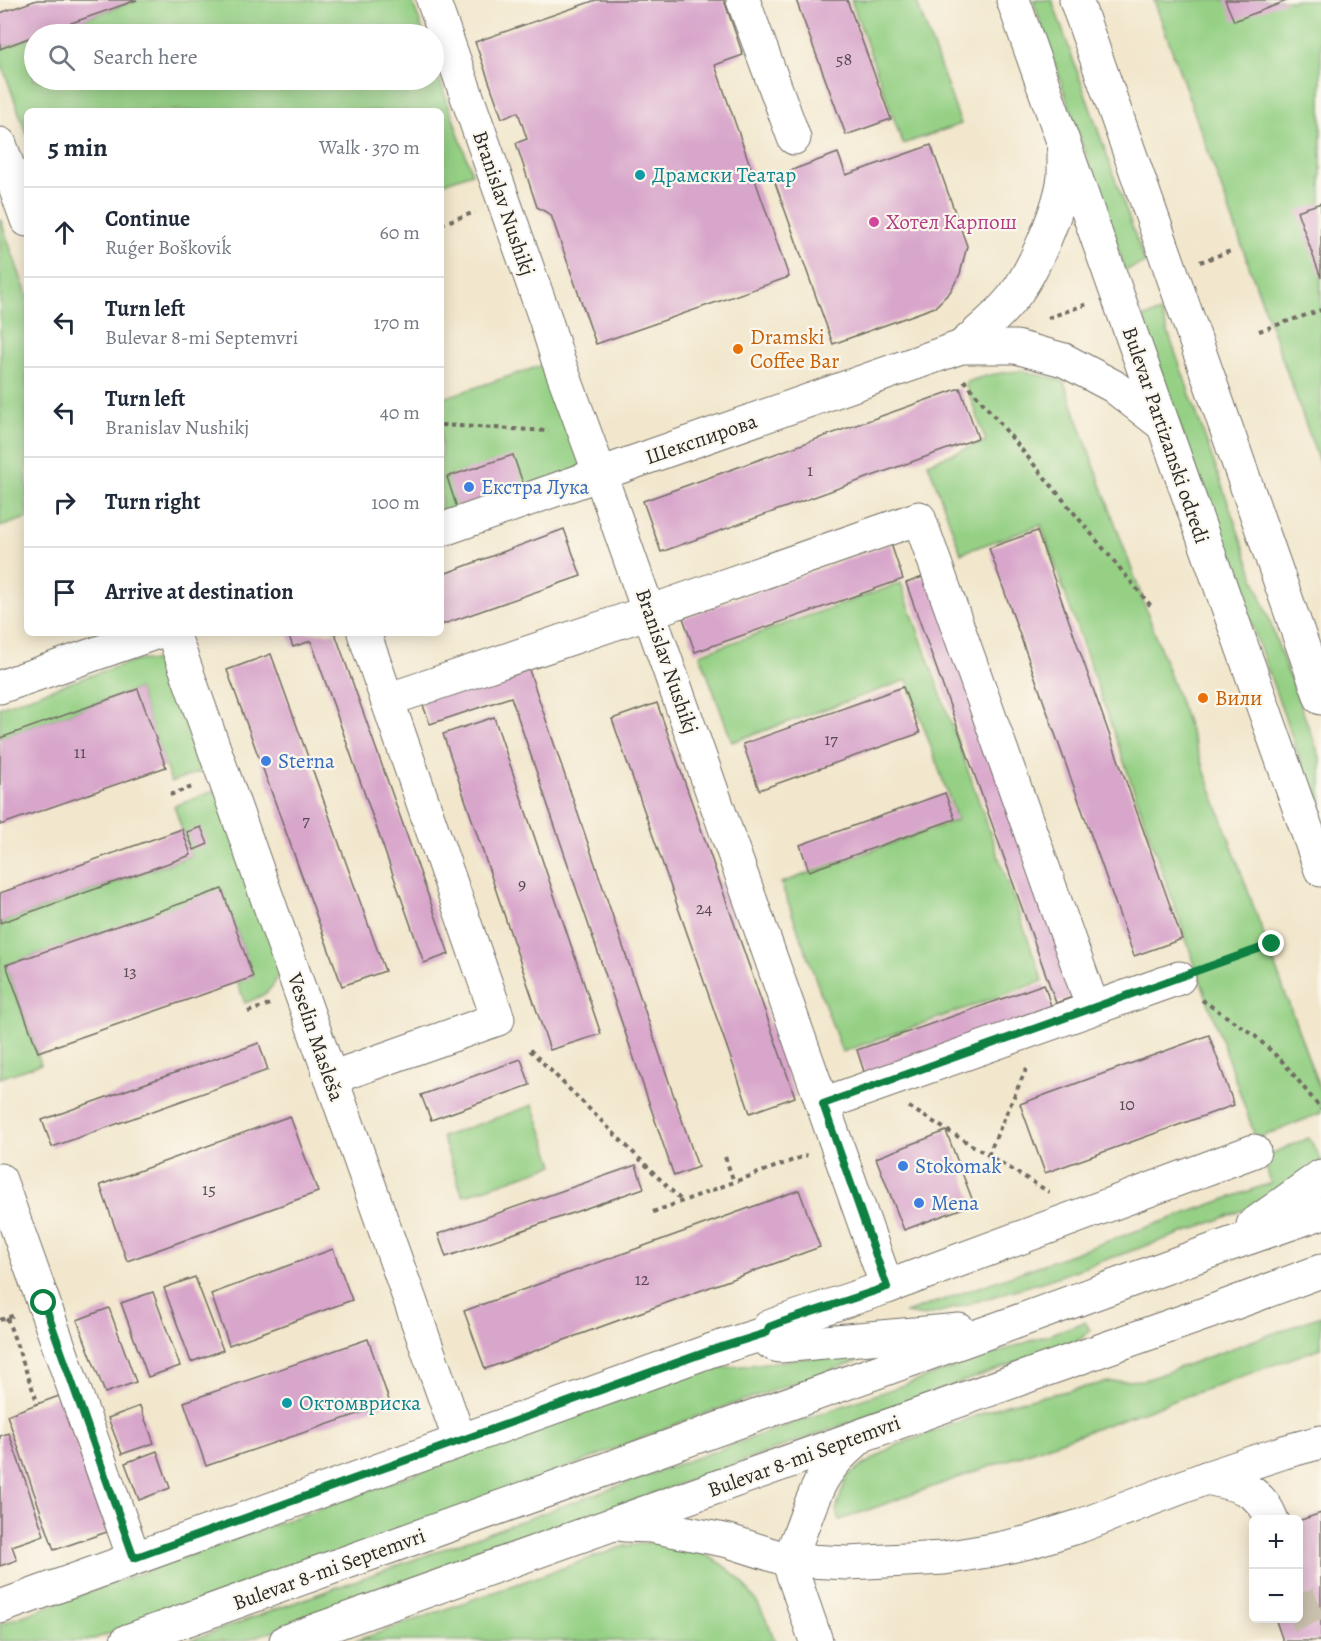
<!DOCTYPE html>
<html lang="en">
<head>
<meta charset="utf-8">
<style>
	:root { --surface:#fff; --page:#f6f6f7; --text:#1f2937; --muted:#747a83; --line:#e0e1e3 }
	body { margin:0; font-family:Alegreya,serif; background:var(--page); color:var(--text) }
	.controls { position:absolute; right:18px; bottom:18px; display:grid; overflow:hidden; border-radius:9px; box-shadow:0 3px 15px #0003 }
	.controls button { width:54px; height:54px; display:grid; place-items:center; padding:0; border:0; border-bottom:2px solid var(--line); background:var(--surface); color:var(--text); font:30px sans-serif }
	.stop { position:absolute; width:18px; height:18px; margin:-14px; border:4px solid #0b8043; border-radius:50%; background:#fff }
	.stop.end { background:#0b8043; border-color:#fff; box-shadow:0 2px 6px #0008 }
	.list { margin:0; padding:0; list-style:none }
	h2 { display:flex; justify-content:space-between; align-items:center; height:78px; margin:0; padding:0 24px; font-size:26px }
	h2 small { font-size:20px; font-weight:400; color:var(--muted) }
	.list li { display:grid; grid-template-columns:39px 1fr auto; gap:18px; align-items:center; box-sizing:border-box; height:90px; padding:0 24px; border-top:2px solid var(--line) }
	.list b { display:block; font-size:22px; white-space:nowrap }
	.list p { margin:0; font-size:20px; white-space:nowrap; color:var(--muted) }
	.list em { font-size:20px; font-style:normal; color:var(--muted) }
	.icon { flex:none; width:33px; height:33px; fill:none; stroke:currentColor; stroke-width:2; stroke-linecap:round; stroke-linejoin:round }
	.map { position:relative; flex:none; width:1321px; height:1641px; overflow:hidden }
	.search { position:absolute; background:var(--surface); box-shadow:0 3px 15px #0003; left:24px; top:24px; width:420px; height:66px; display:flex; align-items:center; gap:15px; box-sizing:border-box; padding:0 21px; border-radius:33px; color:var(--muted); font-size:22px }
	.panel { position:absolute; background:var(--surface); box-shadow:0 3px 15px #0003; left:24px; top:108px; width:420px; height:528px; border-radius:9px }
	.map>svg:first-child { display:block }
	.green { fill:#95d085; stroke:#607e58; stroke-width:1.5 }
	.building { fill:#d8a5cb }
	.lines { fill:none; stroke-linecap:round; stroke-linejoin:round }
	.minor-tunnel { stroke:#cac1ad; stroke-width:33; stroke-dasharray:33 16; stroke-linecap:butt }
	.minor-casing { stroke:#716d64; stroke-width:35 }
	.path { stroke:#716d64; stroke-width:4; stroke-dasharray:4.5 4.5; stroke-linecap:butt }
	.minor { stroke:#fff; stroke-width:33 }
	.route { stroke:#0b8043; stroke-width:8 }
	.culture-dot { fill:#0f9aa8; stroke:#fbf7ec; stroke-width:2 }
	.hotel-dot { fill:#d1479c; stroke:#fbf7ec; stroke-width:2 }
	.food-dot { fill:#e8710a; stroke:#fbf7ec; stroke-width:2 }
	.shop-dot { fill:#3f7fe0; stroke:#fbf7ec; stroke-width:2 }
	.labels { text-anchor:middle; dominant-baseline:central; stroke-width:4.5; stroke-linejoin:round; paint-order:stroke }
	.number-label { font-size:18px; fill:#564a53 }
	.culture-label { font-size:21px; fill:#0d838f; stroke:#fbf7ec; text-anchor:start }
	.street-label { font-size:21px; fill:#2b2b2b; stroke:#fbf7ec }
	.hotel-label { font-size:21px; fill:#b23c85; stroke:#fbf7ec; text-anchor:start }
	.food-label { font-size:21px; fill:#c56008; stroke:#fbf7ec; text-anchor:start }
	.shop-label { font-size:21px; fill:#366cbe; stroke:#fbf7ec; text-anchor:start }
</style>
</head>
<body>
<div class="map">
<svg width="1321" height="1641" viewBox="0 0 1321 1641">
	<rect width="100%" height="100%" fill="#fbf7ec"/>
	<filter id="ink" filterUnits="userSpaceOnUse"><feTurbulence type="fractalNoise" baseFrequency=".0167" numOctaves="2"/><feDisplacementMap in="SourceGraphic" scale="12" xChannelSelector="R" yChannelSelector="G"/><feConvolveMatrix kernelMatrix="1 2 1 2 8 2 1 2 1" color-interpolation-filters="sRGB"/></filter>
	<filter id="wash" filterUnits="userSpaceOnUse"><feTurbulence type="fractalNoise" baseFrequency=".008" numOctaves="4" result="noise"/><feDisplacementMap in="SourceGraphic" scale="24" xChannelSelector="R" yChannelSelector="G"/><feGaussianBlur stdDeviation="1.35" result="paint"/><feColorMatrix in="noise" values="0 0 0 0 0 0 0 0 0 0 0 0 0 0 0 0 0 1.4 0 .05"/><feComposite in="paint" operator="in"/></filter>
	<g filter="url(#wash)">
		<rect width="100%" height="100%" fill="#f2e7cd"/>
		<!-- green -->
		<g class="green">
			<polygon points="138,0 412,0 424,34 40,34"/>
			<polygon points="851,0 916,0 961,124 903,144"/>
			<polygon points="1033,0 1052,0 1145,263 1125,270"/>
			<polygon points="1154,0 1321,0 1321,467"/>
			<polygon points="34,36 34,80 434,80 434,63 472,173 441,184 441,111 27,111 27,135 0,59 0,49"/>
			<polygon points="0,218 27,295 27,518 0,527"/>
			<polygon points="1161,312 1284,662 1321,760 1321,811 1314,798 1141,318"/>
			<polygon points="558,360 600,474 441,530 441,399"/>
			<path d="M1021,371L1054,378L1064,382L1321,1093V1113L1256,1139L1041,525L961,553L928,463L986,441L965,383C984,375 1001,372 1021,371Z"/>
			<polygon points="901,583 1043,981 842,1052 781,883 957,820 907,680 732,742 700,654"/>
			<polygon points="143,660 154,661 167,664 211,768 171,782 138,689 0,738 0,707 106,670 128,663"/>
			<path d="M218,789L281,969C272,991 267,995 245,1003L237,982L253,976L222,890L6,965L41,1064L0,1078V923L191,856L174,806Z"/>
			<polygon points="533,1105 554,1165 463,1196 442,1137"/>
			<polygon points="1309,1138 1321,1159 1321,1163 1268,1200 1200,1227 1048,1280 948,1310 924,1316 906,1313 1271,1183 1263,1157"/>
			<polygon points="1321,1316 1321,1348 840,1520 836,1510 847,1476 892,1447 1007,1404 1108,1382 1145,1380"/>
			<polygon points="1085,1322 1090,1330 1081,1339 292,1624 243,1641 188,1641 768,1432"/>
			<polygon points="875,1350 878,1354 684,1421 488,1500 88,1641 0,1641 0,1624 699,1371"/>
			<path d="M647,1543C654,1543 663,1542 670,1544C727,1554 756,1589 775,1641H355L625,1546Z"/>
		</g>
		<g id="blocks">
			<!-- building -->
			<g class="building">
				<polygon points="37,0 137,0 40,34 34,34 34,36 0,49 0,13"/>
				<polygon points="596,0 724,0 743,55 715,65 789,277 596,344 551,215 537,207 516,143 527,139 518,112 502,118 475,42"/>
				<polygon points="796,0 847,0 891,119 846,135"/>
				<polygon points="1225,0 1289,0 1234,21"/>
				<polygon points="931,145 967,246 960,274 950,292 935,307 833,344 773,177 838,153 846,175"/>
				<polygon points="1321,203 1321,278 1297,211"/>
				<polygon points="960,388 978,438 661,552 643,501"/>
				<polygon points="513,455 524,486 457,508 447,477"/>
				<polygon points="564,529 581,576 441,625 441,575"/>
				<polygon points="1037,531 1182,939 1134,956 989,548"/>
				<polygon points="891,544 903,579 695,652 683,618"/>
				<polygon points="931,574 1081,994 1056,1003 906,583"/>
				<polygon points="288,633 335,633 449,954 424,963 311,641 293,647"/>
				<polygon points="271,654 385,971 342,986 227,670"/>
				<polygon points="527,664 698,1167 674,1176 511,697 430,724 421,700"/>
				<polygon points="903,687 920,733 759,790 743,744"/>
				<polygon points="138,689 166,767 0,825 0,738"/>
				<polygon points="657,703 795,1097 750,1113 612,719"/>
				<polygon points="494,717 601,1034 550,1050 443,734"/>
				<polygon points="945,793 955,819 809,871 800,845"/>
				<polygon points="201,827 208,844 194,850 187,832"/>
				<polygon points="182,829 191,855 0,923 0,893"/>
				<polygon points="222,889 253,977 38,1052 6,965"/>
				<polygon points="1044,984 1053,1012 866,1078 857,1050"/>
				<polygon points="1209,1035 1234,1105 1045,1173 1020,1104"/>
				<polygon points="259,1043 268,1070 52,1147 42,1120"/>
				<polygon points="521,1059 530,1085 431,1120 421,1095"/>
				<polygon points="290,1116 318,1192 127,1261 100,1185"/>
				<polygon points="946,1131 974,1204 904,1230 876,1158"/>
				<polygon points="636,1165 644,1188 446,1257 438,1234"/>
				<polygon points="799,1190 820,1247 485,1369 464,1311"/>
				<polygon points="333,1249 352,1300 229,1345 211,1294"/>
				<polygon points="195,1277 223,1350 191,1362 164,1288"/>
				<polygon points="153,1292 180,1366 148,1377 121,1303"/>
				<polygon points="109,1308 136,1382 105,1393 77,1320"/>
				<polygon points="368,1339 390,1403 206,1466 184,1402"/>
				<polygon points="59,1396 107,1532 54,1550 7,1415"/>
				<polygon points="140,1406 154,1443 122,1454 108,1418"/>
				<polygon points="9,1433 44,1535 12,1546 17,1560 0,1566 0,1436"/>
				<polygon points="157,1451 170,1488 139,1500 125,1463"/>
				<polygon points="1321,1513 1321,1641 1283,1641 1275,1618 1298,1618 1298,1521"/>
			</g>
		</g>
	</g>
	<g filter="url(#ink)">
		<use href="#blocks" fill-opacity="0" stroke="#716d64" stroke-width="1.5"/>
		<g class="lines">
			<!-- minor-tunnel -->
			<polyline class="minor-tunnel" points="1298,1594 1316,1641"/>
			<!-- minor casing -->
			<g class="minor-casing">
				<g id="minor">
					<polyline points="433,0 545,318 558,360 600,474 887,1287"/>
					<polyline points="743,0 794,138"/>
					<polyline points="1013,0 1321,870"/>
					<polyline points="1076,0 1321,698"/>
					<polyline points="0,144 27,220"/>
					<path d="M961,347C980,331 999,315 1014,296C1034,270 1060,209 1064,177C1064,170 1064,162 1064,154"/>
					<polyline points="441,530 961,347 1016,347 1064,360 1113,386 1163,425"/>
					<polyline points="173,633 460,1441"/>
					<polyline points="0,687 155,633"/>
					<polyline points="387,700 649,612 919,518 1093,1008"/>
					<polyline points="331,1078 498,1019 364,633"/>
					<polyline points="823,1104 1179,978"/>
					<polyline points="0,1180 134,1558"/>
					<polyline points="1253,1225 1321,1176"/>
					<path d="M766,1333C767,1341 771,1345 780,1346L959,1330"/>
					<path d="M1206,1478C1236,1484 1260,1488 1272,1520"/>
					<polyline points="624,1525 651,1526 729,1541 788,1560 848,1563 944,1558 993,1550 1029,1542 1080,1526 1206,1478 1284,1452 1321,1442"/>
					<polyline points="0,1607 712,1350 766,1333 769,1327 782,1322 887,1287 1254,1151"/>
					<polyline points="127,1641 1005,1326 1222,1247 1321,1213"/>
					<polyline points="286,1641 1036,1373 1210,1312 1321,1271"/>
					<path d="M816,1641L788,1560C802,1534 808,1504 823,1478C832,1462 845,1451 858,1439"/>
				</g>
			</g>
			<!-- path -->
			<g class="path">
				<polyline points="441,224 475,212"/>
				<polyline points="1200,262 1231,251"/>
				<polyline points="1048,318 1087,304"/>
				<polyline points="1259,331 1321,310"/>
				<polyline points="964,380 1151,606"/>
				<polyline points="441,425 549,431"/>
				<polyline points="170,795 195,786"/>
				<polyline points="1208,967 1272,944"/>
				<polyline points="1202,1000 1254,1035 1284,1063 1321,1109"/>
				<polyline points="248,1012 270,1004"/>
				<polyline points="530,1050 682,1201"/>
				<polyline points="909,1107 1049,1192"/>
				<polyline points="988,1155 1027,1067"/>
				<polyline points="725,1157 734,1182"/>
				<polyline points="653,1212 807,1155"/>
				<polyline points="7,1318 38,1404"/>
				<polyline points="0,1320 15,1315"/>
			</g>
			<!-- minor -->
			<use href="#minor" class="minor"/>
		</g>
	</g>
	<g class="lines" filter="url(#ink)">
		<!-- route -->
		<polyline class="route" points="44,1303 134,1558 712,1350 766,1333 769,1327 782,1322 887,1287 823,1104 1272,944"/>
	</g>
	<!-- markers -->
	<g class="culture-dot">
		<circle cx="640" cy="175" r="6"/>
		<circle cx="287" cy="1403" r="6"/>
	</g>
	<circle class="hotel-dot" cx="874" cy="222" r="6"/>
	<g class="food-dot">
		<circle cx="738" cy="349" r="6"/>
		<circle cx="1203" cy="698" r="6"/>
	</g>
	<g class="shop-dot">
		<circle cx="469" cy="487" r="6"/>
		<circle cx="266" cy="761" r="6"/>
		<circle cx="903" cy="1166" r="6"/>
		<circle cx="919" cy="1203" r="6"/>
	</g>
	<g class="labels">
		<!-- number labels -->
		<g class="number-label">
			<text x="844" y="59">58</text>
			<text x="810" y="470">1</text>
			<text x="831" y="739">17</text>
			<text x="80" y="752">11</text>
			<text x="306" y="820">7</text>
			<text x="522" y="884">9</text>
			<text x="704" y="908">24</text>
			<text x="130" y="971">13</text>
			<text x="1127" y="1104">10</text>
			<text x="209" y="1189">15</text>
			<text x="642" y="1279">12</text>
		</g>
		<!-- culture labels -->
		<g class="culture-label">
			<text x="652" y="175">Драмски Театар</text>
			<text x="299" y="1403">Октомвриска</text>
		</g>
		<!-- street labels -->
		<g class="street-label">
			<text transform="translate(504 203) rotate(71)">Branislav Nushikj</text>
			<text transform="translate(1166 435) rotate(71)">Bulevar Partizanski odredi</text>
			<text transform="translate(701 439) rotate(-19)">Шекспирова</text>
			<text transform="translate(667 661) rotate(71)">Branislav Nushikj</text>
			<text transform="translate(316 1037) rotate(71)">Veselin Masleša</text>
			<text transform="translate(804 1456) rotate(-20)">Bulevar 8-mi Septemvri</text>
			<text transform="translate(329 1569) rotate(-20)">Bulevar 8-mi Septemvri</text>
		</g>
		<!-- hotel labels -->
		<g class="hotel-label">
			<text x="886" y="222">Хотел Карпош</text>
		</g>
		<!-- food labels -->
		<g class="food-label">
			<text x="750" y="337">Dramski<tspan x="750" dy="24">Coffee Bar</tspan></text>
			<text x="1215" y="698">Вили</text>
		</g>
		<!-- shop labels -->
		<g class="shop-label">
			<text x="481" y="487">Екстра Лука</text>
			<text x="278" y="761">Sterna</text>
			<text x="915" y="1166">Stokomak</text>
			<text x="931" y="1203">Mena</text>
		</g>
	</g>
</svg>
<div class="controls">
<button>+</button>
<button>−</button>
</div>
<div class="stop" style="left:44px;top:1303px"></div>
<div class="stop end" style="left:1272px;top:944px"></div>
<div class="search"><svg class="icon" aria-label="search" viewBox="0 0 24 24"><circle cx="10" cy="10" r="6"/><path d="M15 15l6 6"/></svg>Search here</div>
<section class="panel">
<h2>5 min<small>Walk · 370 m</small></h2>
<ul class="list">
<li><svg class="icon" aria-label="ahead" viewBox="0 0 24 24"><path d="M12 20V5M6 11l6-6 6 6"/></svg><div><b>Continue</b><p>Ruǵer Boškoviḱ</p></div><em>60 m</em></li>
<li><svg class="icon" aria-label="left" viewBox="0 0 24 24"><path d="M17 20v-9H6M10 6l-5 5 5 5"/></svg><div><b>Turn left</b><p>Bulevar 8-mi Septemvri</p></div><em>170 m</em></li>
<li><svg class="icon" aria-label="left" viewBox="0 0 24 24"><path d="M17 20v-9H6M10 6l-5 5 5 5"/></svg><div><b>Turn left</b><p>Branislav Nushikj</p></div><em>40 m</em></li>
<li><svg class="icon" aria-label="right" viewBox="0 0 24 24"><path d="M7 20v-9h11M14 6l5 5-5 5"/></svg><div><b>Turn right</b></div><em>100 m</em></li>
<li><svg class="icon" aria-label="arrive" viewBox="0 0 24 24"><path d="M6 21V4h12l-3 4 3 4H6"/></svg><div><b>Arrive at destination</b></div></li>
</ul>
</section>
</div>
</body>
</html>
